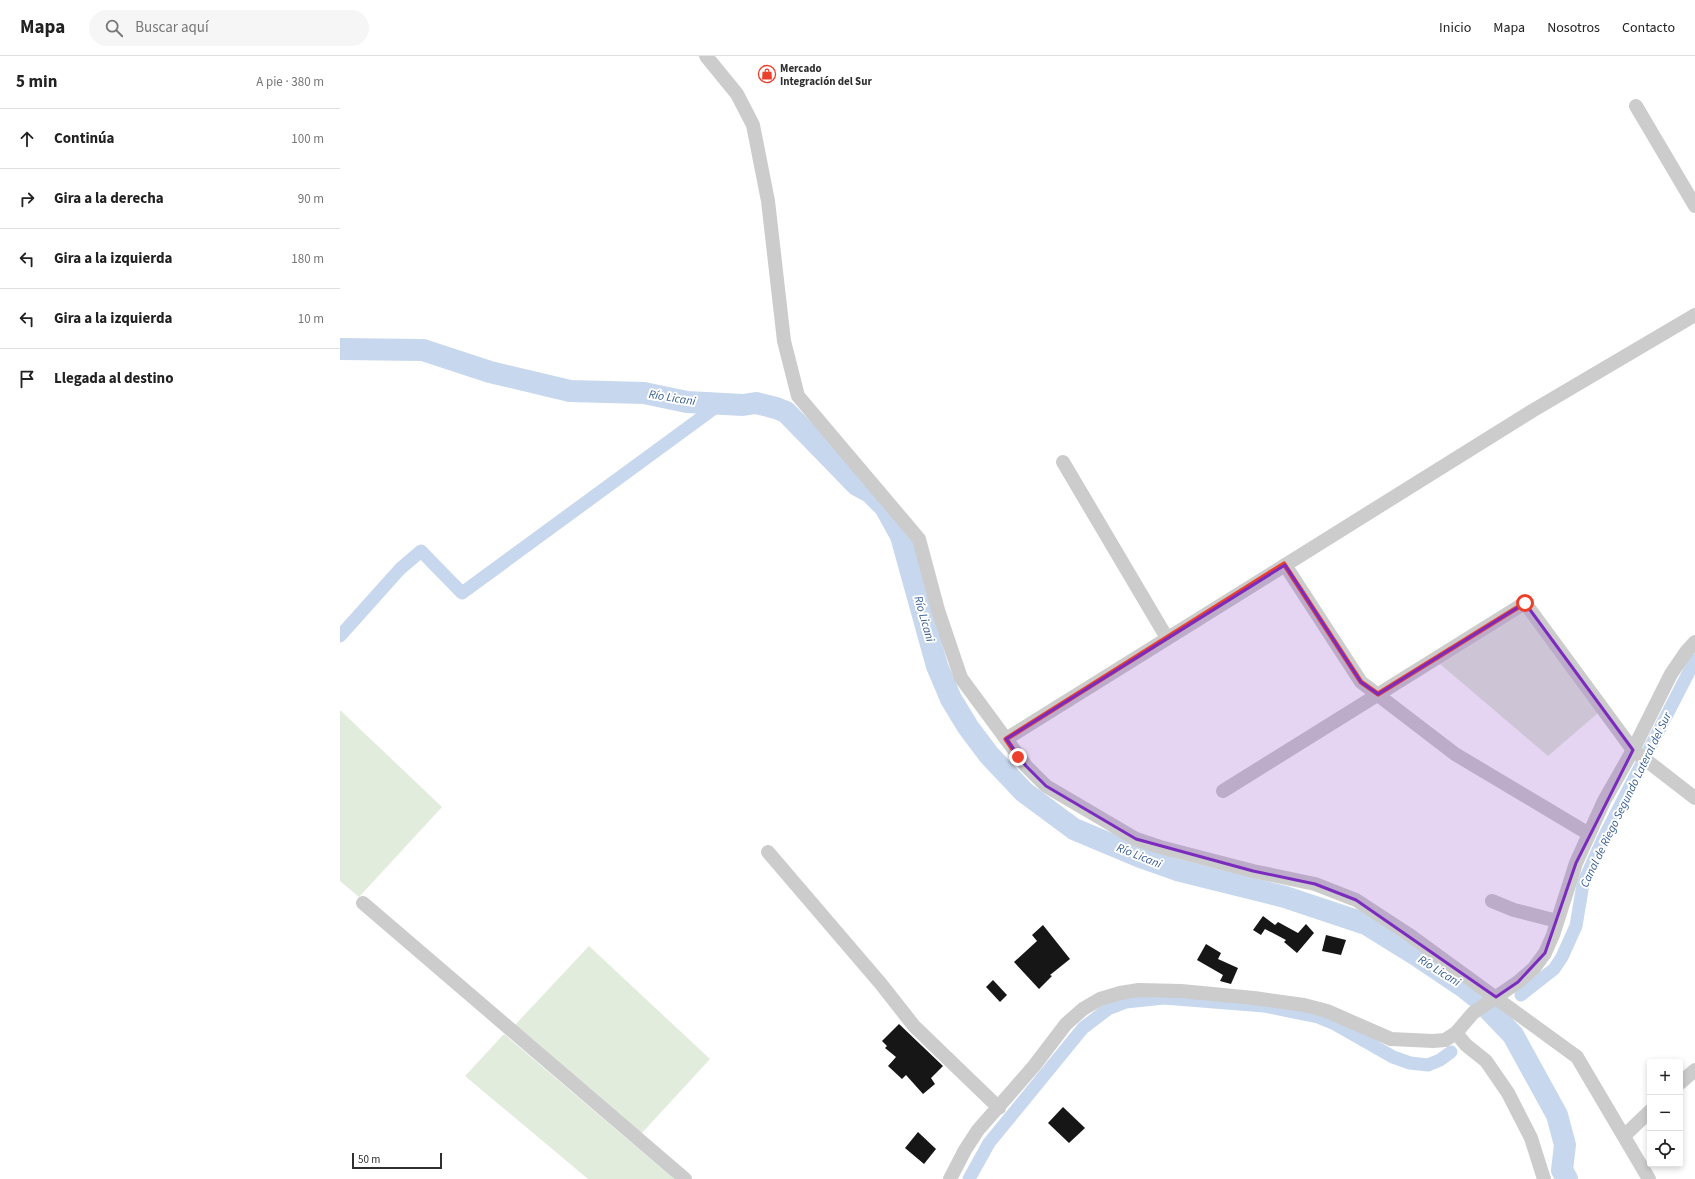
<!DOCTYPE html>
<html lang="es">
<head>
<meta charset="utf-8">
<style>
	:root { --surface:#fff; --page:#f6f6f6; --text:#222; --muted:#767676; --line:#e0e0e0 }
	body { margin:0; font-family:"Source Sans 3",sans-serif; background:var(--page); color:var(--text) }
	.controls { position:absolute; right:12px; bottom:12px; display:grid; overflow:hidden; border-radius:4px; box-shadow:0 2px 6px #0003 }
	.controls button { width:36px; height:36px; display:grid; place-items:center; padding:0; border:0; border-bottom:1px solid var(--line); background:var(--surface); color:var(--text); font:20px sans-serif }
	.scale { position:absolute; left:12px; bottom:10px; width:90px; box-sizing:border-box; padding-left:4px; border:2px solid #2f2f2f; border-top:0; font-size:11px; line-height:14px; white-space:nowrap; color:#2f2f2f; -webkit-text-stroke:3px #fff; paint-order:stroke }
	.stop { position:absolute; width:12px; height:12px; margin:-9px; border:3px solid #eb412c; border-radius:50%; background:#fff }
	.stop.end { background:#eb412c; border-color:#fff; box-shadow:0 1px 4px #0008 }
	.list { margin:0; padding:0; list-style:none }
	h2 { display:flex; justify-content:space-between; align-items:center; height:52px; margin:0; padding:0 16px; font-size:17px }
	h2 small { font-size:13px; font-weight:400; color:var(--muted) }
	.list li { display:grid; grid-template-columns:26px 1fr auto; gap:12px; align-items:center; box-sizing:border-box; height:60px; padding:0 16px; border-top:1px solid var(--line) }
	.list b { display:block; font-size:15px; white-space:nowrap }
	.list em { font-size:13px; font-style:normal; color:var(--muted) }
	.icon { flex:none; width:22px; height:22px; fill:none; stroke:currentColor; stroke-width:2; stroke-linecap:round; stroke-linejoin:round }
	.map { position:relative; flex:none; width:1355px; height:1123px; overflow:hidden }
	header { display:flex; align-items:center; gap:24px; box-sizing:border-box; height:56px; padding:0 20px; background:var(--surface); border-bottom:1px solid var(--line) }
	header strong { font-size:19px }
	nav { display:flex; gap:22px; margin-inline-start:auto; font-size:14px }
	.search { width:280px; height:36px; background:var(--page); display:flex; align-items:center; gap:10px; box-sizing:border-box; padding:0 14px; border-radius:22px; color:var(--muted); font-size:15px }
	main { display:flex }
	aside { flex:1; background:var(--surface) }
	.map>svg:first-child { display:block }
	.green { fill:#e2ecdc }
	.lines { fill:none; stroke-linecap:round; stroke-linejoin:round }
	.canal { stroke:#c7d7ed; stroke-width:13 }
	.river { stroke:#c7d7ed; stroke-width:22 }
	.building { fill:#161616 }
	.minor { stroke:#ccc; stroke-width:14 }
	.route { stroke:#eb412c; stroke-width:5 }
	.marked { fill:#7b2cbf; fill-opacity:0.2; stroke:#7b2cbf; stroke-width:3; stroke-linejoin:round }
	.labels { text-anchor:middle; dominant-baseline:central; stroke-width:4; stroke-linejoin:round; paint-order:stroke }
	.poi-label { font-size:11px; font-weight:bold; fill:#2f2f2f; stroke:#fff; text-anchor:start }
	.water-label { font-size:12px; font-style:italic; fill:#3a6094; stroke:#fff }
</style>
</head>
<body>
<header>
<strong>Mapa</strong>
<div class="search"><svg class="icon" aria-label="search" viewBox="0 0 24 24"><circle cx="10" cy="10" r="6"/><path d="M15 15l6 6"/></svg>Buscar aquí</div>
<nav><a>Inicio</a><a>Mapa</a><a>Nosotros</a><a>Contacto</a></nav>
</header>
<main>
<aside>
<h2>5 min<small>A pie · 380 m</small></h2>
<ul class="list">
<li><svg class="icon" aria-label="ahead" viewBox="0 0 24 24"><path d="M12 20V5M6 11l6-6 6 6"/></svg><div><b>Continúa</b></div><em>100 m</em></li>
<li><svg class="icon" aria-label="right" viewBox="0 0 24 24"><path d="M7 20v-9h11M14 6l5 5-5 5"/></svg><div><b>Gira a la derecha</b></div><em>90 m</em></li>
<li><svg class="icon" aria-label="left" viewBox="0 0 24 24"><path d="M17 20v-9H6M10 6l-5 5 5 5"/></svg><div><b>Gira a la izquierda</b></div><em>180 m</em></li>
<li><svg class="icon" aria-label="left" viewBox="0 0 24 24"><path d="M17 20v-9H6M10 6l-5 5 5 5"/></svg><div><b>Gira a la izquierda</b></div><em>10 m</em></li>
<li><svg class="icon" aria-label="arrive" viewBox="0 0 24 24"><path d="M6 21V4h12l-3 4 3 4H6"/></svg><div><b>Llegada al destino</b></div></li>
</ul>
</aside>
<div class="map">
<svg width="1355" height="1123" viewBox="0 0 1355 1123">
	<rect width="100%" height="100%" fill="#fff"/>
	<!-- green -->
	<g class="green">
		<polygon points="1183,556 1258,657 1208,700 1100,608"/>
		<polygon points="0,654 102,751 19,841 0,825"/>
		<polygon points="249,890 370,1003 301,1078 174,970"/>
		<polygon points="164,978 334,1123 248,1123 125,1020"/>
	</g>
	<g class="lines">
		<!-- canal -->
		<g class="canal">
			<polyline points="0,580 60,513 81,495 122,537 380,348"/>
			<polyline points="1181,939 1214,913 1222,901 1236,870 1243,828 1263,783 1355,604"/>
			<polyline points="629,1123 649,1087 743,972 768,953 786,946 824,942 924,950 978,961 995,968 1053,1001 1070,1007 1088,1009 1100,1004 1111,996"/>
		</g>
		<!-- river -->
		<g class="river">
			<polyline points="0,293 83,294 150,316 230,335 304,337 347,346 403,349 416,347 436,352 446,356 517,429 530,436 545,451 561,480 597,610 611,643 628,671 649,699 684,736 734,773 803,802 837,814 945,841 1026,868 1076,899 1125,932 1140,944"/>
			<polyline points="1149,954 1173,979 1217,1059 1225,1089 1222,1114 1227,1123"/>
		</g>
	</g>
	<!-- building -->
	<g class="building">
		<polygon points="923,860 935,869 938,866 958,877 966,868 974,877 957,897 944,886 946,884 925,873 921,879 913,874"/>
		<polygon points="703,869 730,903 710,919 712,920 699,933 674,906 697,885 692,879"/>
		<polygon points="986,879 1006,884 1001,899 982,895"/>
		<polygon points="866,888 881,897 878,903 898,912 891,928 880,925 883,919 857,904"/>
		<polygon points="653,924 667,939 660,946 646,931"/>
		<polygon points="559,968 603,1010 591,1022 595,1028 583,1038 566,1019 562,1023 548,1010 556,1001 545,992 547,990 542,985"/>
		<polygon points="723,1051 745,1072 729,1087 708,1067"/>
		<polygon points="578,1076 596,1093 584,1108 565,1092"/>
	</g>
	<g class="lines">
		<!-- minor -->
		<g class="minor">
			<polyline points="366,0 397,38 413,69 428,145 444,285 458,340 579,483 598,554 621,622 686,710 706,730 796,783 820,791 913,815 975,828 1016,844 1068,878 1237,1001 1309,1123"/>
			<polyline points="1296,50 1355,150"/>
			<polyline points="723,406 827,582"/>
			<polyline points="945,509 1021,626 1115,698 1249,778"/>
			<polyline points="666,683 1192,355 1355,259"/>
			<polyline points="883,735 1185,547 1293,694 1355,742"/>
			<polyline points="428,796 541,928 574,970 659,1052"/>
			<polyline points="1152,845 1174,854 1217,865"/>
			<polyline points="23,847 345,1123"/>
			<polyline points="1116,977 1126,989 1146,1005 1168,1037 1191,1082 1204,1123"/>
			<polyline points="1340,1027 1355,1014"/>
			<polyline points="1284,1080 1310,1055"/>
			<polyline points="610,1123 625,1094 638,1074 694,1010 726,968 743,953 760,943 780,937 799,934 841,935 914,942 964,949 987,955 1051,983 1093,985 1105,984 1116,977 1133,957 1178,926 1194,912 1205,897 1213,879 1236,807 1264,745 1293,694 1331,618 1346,596 1355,586"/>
		</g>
	</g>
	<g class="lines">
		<!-- route -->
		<polyline class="route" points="678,701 666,683 944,508 1021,626 1038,638 1185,547"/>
	</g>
	<!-- marked area -->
	<path class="marked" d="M945,509L1021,626L1038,638L1185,547L1293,694L1236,807L1205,897L1178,926L1156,941L1016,844L975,828L913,815L796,783L706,730L686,710L666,683Z"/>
	<!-- icons -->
	<defs>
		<g id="shop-ring" transform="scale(0.9)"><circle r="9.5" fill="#fff" stroke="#eb412c" stroke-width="1.5"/><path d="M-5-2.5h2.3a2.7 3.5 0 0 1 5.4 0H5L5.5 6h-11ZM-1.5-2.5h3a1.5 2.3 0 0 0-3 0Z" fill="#eb412c"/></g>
	</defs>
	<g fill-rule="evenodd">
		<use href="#shop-ring" x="427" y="18"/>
	</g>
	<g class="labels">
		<!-- poi labels -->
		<g class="poi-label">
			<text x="440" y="12">Mercado<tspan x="440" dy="13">Integración del Sur</tspan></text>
		</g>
		<!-- water labels -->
		<g class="water-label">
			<text transform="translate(332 342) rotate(9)">Río Licani</text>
			<text transform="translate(584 563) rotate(74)">Río Licani</text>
			<text transform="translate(1286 744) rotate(-64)">Canal de Riego Segundo Lateral del Sur</text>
			<text transform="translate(799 800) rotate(22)">Río Licani</text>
			<text transform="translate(1099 915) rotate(32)">Río Licani</text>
		</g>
	</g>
</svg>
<div class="controls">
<button>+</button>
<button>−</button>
<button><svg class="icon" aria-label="locate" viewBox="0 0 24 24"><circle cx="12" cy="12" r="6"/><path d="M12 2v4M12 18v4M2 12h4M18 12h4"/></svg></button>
</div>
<div class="scale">50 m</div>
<div class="stop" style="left:1185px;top:547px"></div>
<div class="stop end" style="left:678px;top:701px"></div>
</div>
</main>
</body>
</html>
